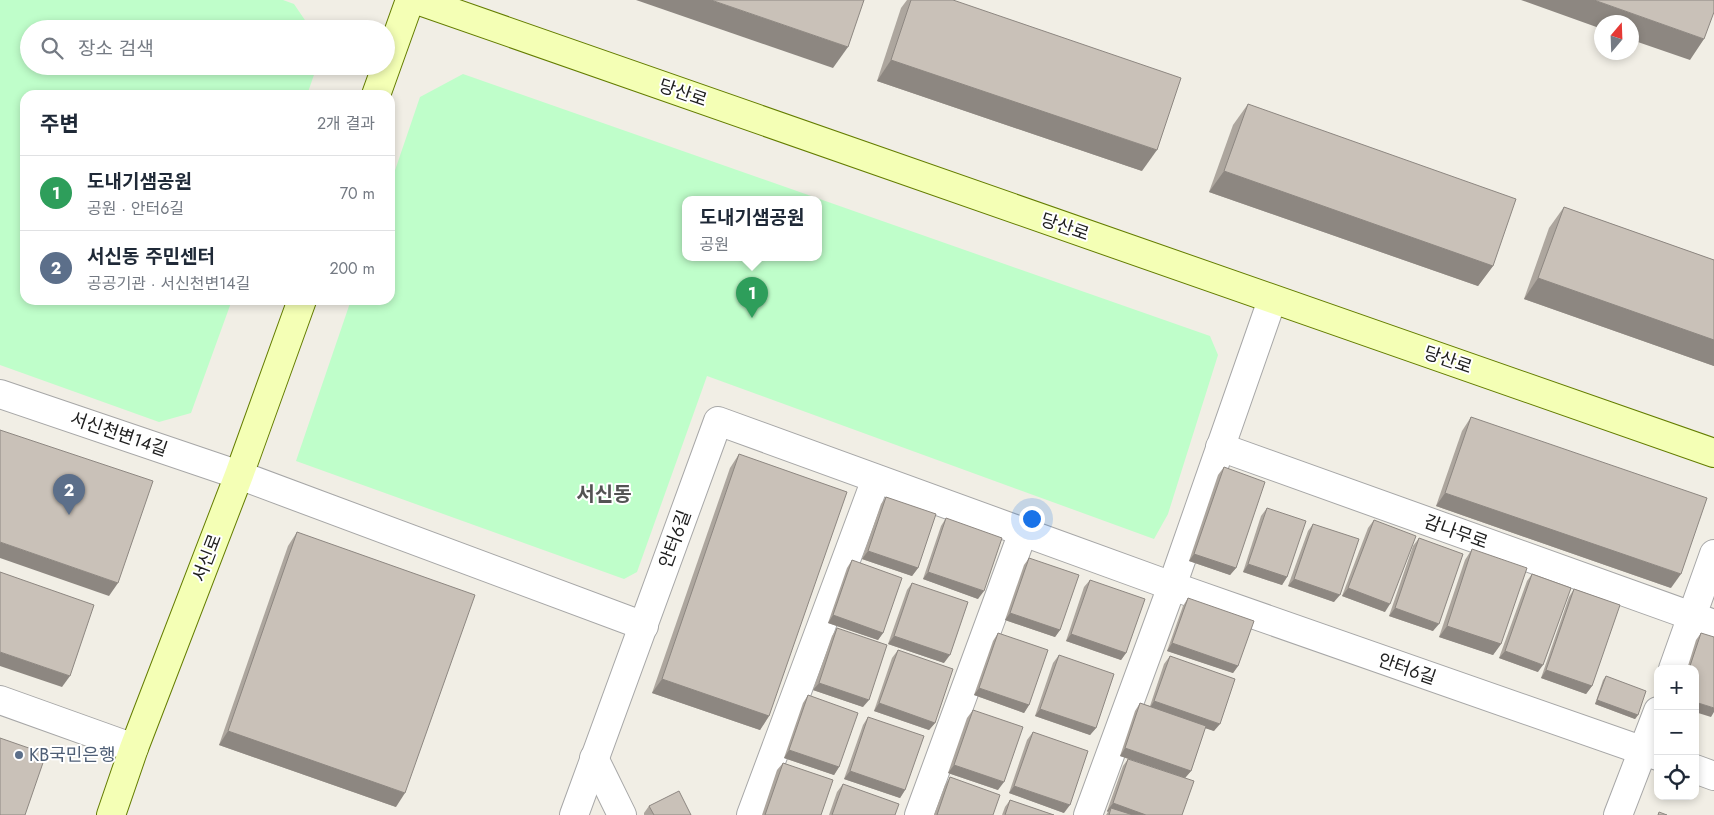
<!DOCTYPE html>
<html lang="ko">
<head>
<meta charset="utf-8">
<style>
	:root { --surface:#fff; --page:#f6f6f7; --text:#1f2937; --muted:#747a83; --line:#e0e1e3; --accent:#cf1400 }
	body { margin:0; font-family:Jost,"Noto Sans KR",sans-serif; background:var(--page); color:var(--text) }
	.controls { position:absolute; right:15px; bottom:15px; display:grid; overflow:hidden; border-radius:10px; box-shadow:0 2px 8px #0003 }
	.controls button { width:45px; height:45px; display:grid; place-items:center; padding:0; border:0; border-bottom:1px solid var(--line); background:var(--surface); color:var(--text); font:25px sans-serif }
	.compass { position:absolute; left:1594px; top:15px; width:45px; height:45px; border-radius:50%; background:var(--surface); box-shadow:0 2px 8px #0003; rotate:19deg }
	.you { position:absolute; left:1031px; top:518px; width:18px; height:18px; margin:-12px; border:4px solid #fff; border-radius:50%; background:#1a73e8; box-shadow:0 0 0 8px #1a73e833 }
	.badge { display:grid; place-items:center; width:32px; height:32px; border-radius:50%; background:var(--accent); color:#fff; font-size:16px; font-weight:700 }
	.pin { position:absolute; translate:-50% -41px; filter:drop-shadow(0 1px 2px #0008) }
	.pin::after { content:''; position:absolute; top:26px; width:18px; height:15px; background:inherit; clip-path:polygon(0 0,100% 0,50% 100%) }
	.popup { position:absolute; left:682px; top:196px; width:140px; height:65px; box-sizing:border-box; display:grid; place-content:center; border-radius:10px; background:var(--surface); filter:drop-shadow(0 1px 4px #0005); font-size:16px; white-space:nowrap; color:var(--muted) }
	.popup b { font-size:19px; color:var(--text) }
	.popup::after { content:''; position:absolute; left:50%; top:100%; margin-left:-10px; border:10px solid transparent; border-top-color:var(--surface) }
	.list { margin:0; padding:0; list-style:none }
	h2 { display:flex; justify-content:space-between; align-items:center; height:65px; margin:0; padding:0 20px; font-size:21px }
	h2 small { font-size:16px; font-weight:400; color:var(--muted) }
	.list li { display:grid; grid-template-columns:32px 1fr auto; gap:15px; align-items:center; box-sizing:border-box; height:75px; padding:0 20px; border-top:1px solid var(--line) }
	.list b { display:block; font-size:19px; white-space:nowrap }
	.list p { margin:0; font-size:16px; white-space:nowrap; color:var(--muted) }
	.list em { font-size:16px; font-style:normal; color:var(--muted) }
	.icon { flex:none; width:28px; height:28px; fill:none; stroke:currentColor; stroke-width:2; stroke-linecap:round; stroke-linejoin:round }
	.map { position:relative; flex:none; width:1714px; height:815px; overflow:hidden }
	.search { position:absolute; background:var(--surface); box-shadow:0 2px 8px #0003; left:20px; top:20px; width:375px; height:55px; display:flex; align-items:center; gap:12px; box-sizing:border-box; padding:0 18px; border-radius:28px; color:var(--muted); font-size:19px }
	.panel { position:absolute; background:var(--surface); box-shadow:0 2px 8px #0003; left:20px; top:90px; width:375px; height:215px; border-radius:15px }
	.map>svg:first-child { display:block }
	.park { fill:#bffeca; fill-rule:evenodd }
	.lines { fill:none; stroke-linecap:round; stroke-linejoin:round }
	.street-casing { stroke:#a7a7a7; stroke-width:30 }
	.secondary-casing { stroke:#647d00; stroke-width:30 }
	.street { stroke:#fff; stroke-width:28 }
	.secondary { stroke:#f4ffb5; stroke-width:28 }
	.wall { fill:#ada69e }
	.shaded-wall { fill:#8d8781 }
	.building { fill:#c9c1b8; stroke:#8d8781 }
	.service-dot { fill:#5c6f8a; stroke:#fff; stroke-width:2 }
	.labels { text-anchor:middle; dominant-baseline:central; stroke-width:4; stroke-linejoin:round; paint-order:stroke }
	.street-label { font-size:18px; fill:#202020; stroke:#fff }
	.service-label { font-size:18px; fill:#4e5e75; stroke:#fff; text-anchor:start }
	.quarter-label { font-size:20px; font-weight:bold; fill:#535353; stroke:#fff }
</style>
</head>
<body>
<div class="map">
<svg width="1714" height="815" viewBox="0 0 1714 815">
	<rect width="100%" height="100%" fill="#f1eee5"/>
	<!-- park -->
	<g class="park">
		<polygon points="0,0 283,0 294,4 311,29 29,29 29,66 317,66 307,95 25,95 25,300 232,300 191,413 159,422 0,365"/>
		<path d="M463,74L1210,336L1218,355L1168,514L1154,539L707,376L637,572L624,579L296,461L351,300H390V185L420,97ZM686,199H818V257H686Z"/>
	</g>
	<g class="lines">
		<!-- street casing -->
		<g class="street-casing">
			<g id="street">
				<polyline points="0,394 239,475 644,626"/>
				<polyline points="1220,447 1714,624"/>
				<polyline points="1673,669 1714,554"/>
				<polyline points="0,700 134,748"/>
				<polyline points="594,758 622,815"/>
				<polyline points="1695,769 1714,776"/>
				<polyline points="574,815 718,421 1172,586 1658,756"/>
				<polyline points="751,815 876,479"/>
				<polyline points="919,815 1023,532"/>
				<polyline points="1088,815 1172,586 1272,300"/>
				<polyline points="1618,815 1658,711"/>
			</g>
		</g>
		<!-- secondary casing -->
		<g class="secondary-casing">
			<g id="secondary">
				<polyline points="417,0 1714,453"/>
				<polyline points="376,95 410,0"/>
				<polyline points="111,815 134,748 239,475 302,300"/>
			</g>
		</g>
		<!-- street -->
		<use href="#street" class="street"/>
		<!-- secondary -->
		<use href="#secondary" class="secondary"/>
	</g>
	<!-- wall -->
	<g class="wall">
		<polygon points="907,0 953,0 1142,171 877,81 901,8"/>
		<polygon points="1248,104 1493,266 1478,286 1209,192 1233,125"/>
		<polygon points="1564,207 1714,260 1714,366 1524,299 1549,228"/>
		<polygon points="1471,417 1671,588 1436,506 1462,431"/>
		<polygon points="739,454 769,716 760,730 652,693 730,468"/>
		<polygon points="1224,467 1236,568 1230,575 1189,561 1218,475"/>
		<polygon points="886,497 918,568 912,576 862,559 881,504"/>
		<polygon points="1267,508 1287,577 1282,585 1243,572 1261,516"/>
		<polygon points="946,518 978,599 923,579 941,526"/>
		<polygon points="1374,520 1385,612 1342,596 1368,528"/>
		<polygon points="1313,524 1334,602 1288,586 1308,531"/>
		<polygon points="297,532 396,807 219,745 288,546"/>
		<polygon points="1419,538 1433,631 1389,616 1413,546"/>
		<polygon points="1472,549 1501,644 1493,655 1439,637 1465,560"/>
		<polygon points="1029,558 1060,630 1055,637 1005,620 1024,565"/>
		<polygon points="852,560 883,633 878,640 828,623 847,568"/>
		<polygon points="1532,574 1538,672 1499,658 1527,581"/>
		<polygon points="1090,580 1126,653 1121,660 1066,641 1084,587"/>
		<polygon points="912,583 944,663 888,644 907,590"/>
		<polygon points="1574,589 1592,686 1586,694 1541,678 1569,597"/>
		<polygon points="1188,598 1238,666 1233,673 1167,651 1183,606"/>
		<polygon points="837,628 863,707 813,690 832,636"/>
		<polygon points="998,633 1029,705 1024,713 974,695 993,641"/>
		<polygon points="1701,633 1711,717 1695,669 1687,669 1696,640"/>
		<polygon points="898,650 935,723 929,730 874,711 892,658"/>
		<polygon points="1059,655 1096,728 1090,735 1035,716 1053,663"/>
		<polygon points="1170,656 1214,731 1205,728 1191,771 1185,778 1120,756 1135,711 1140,703 1150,706 1164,664"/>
		<polygon points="1606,676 1638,715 1635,719 1595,704 1603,680"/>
		<polygon points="808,695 839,767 834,775 784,758 803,703"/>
		<polygon points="973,710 998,790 948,773 967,718"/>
		<polygon points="868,717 905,790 900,798 844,779 863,725"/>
		<polygon points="1033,732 1064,813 1009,793 1027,740"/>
		<polygon points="1128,759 1182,815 1106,815 1108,812 1107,811 1123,766"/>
		<polygon points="783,763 821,815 762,815 777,770"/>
		<polygon points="950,777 993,815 934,815 945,785"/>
		<polygon points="843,784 895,815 829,815 837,792"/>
		<polygon points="1010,800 1054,815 1002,815 1005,807"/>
		<polygon points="649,806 691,815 644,815 644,813"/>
	</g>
	<!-- shaded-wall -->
	<g class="shaded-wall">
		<polygon points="636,0 711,0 848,47 833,68"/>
		<polygon points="1521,0 1594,0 1704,39 1690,60 1632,40 1632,22 1602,22 1602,29"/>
		<polygon points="891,60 1157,150 1142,171 877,81"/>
		<polygon points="1224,171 1493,266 1478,286 1209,192"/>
		<polygon points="1538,278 1714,340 1714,366 1524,299"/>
		<polygon points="1445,493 1681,574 1671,588 1436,506"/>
		<polygon points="0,542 118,583 109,596 0,558"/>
		<polygon points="868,551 918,568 912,576 862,559"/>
		<polygon points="1194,554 1236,568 1230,575 1189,561"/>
		<polygon points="1248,564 1287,577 1282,585 1243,572"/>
		<polygon points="928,572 984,591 978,599 923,579"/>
		<polygon points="1294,579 1340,595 1334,602 1288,586"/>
		<polygon points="1348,588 1390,604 1385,612 1342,596"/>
		<polygon points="1395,608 1439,624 1433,631 1389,616"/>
		<polygon points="1010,613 1060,630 1055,637 1005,620"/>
		<polygon points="833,615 883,633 878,640 828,623"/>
		<polygon points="1447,626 1501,644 1493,655 1439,637"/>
		<polygon points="1071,634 1126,653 1121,660 1066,641"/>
		<polygon points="894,636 950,655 944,663 888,644"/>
		<polygon points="1172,643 1238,666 1233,673 1167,651"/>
		<polygon points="1505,651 1543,665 1538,672 1499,658"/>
		<polygon points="0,652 70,676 62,687 0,666"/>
		<polygon points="1546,670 1592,686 1586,694 1541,678"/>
		<polygon points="662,679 769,716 760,730 652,693"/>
		<polygon points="819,683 869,700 863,707 813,690"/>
		<polygon points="979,688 1029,705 1024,713 974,695"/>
		<polygon points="1597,700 1638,715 1635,719 1595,704"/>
		<polygon points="1154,701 1220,724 1214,731 1149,709"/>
		<polygon points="1695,702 1714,708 1714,712 1711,717 1695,712"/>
		<polygon points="879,703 935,723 929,730 874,711"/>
		<polygon points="1040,709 1096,728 1090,735 1035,716"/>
		<polygon points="228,731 405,793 396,807 219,745"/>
		<polygon points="1125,748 1191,771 1185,778 1120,756"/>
		<polygon points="789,750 839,767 834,775 784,758"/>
		<polygon points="954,765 1004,782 998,790 948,773"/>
		<polygon points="850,771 905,790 900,798 844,779"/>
		<polygon points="1014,786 1070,805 1064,813 1009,793"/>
		<polygon points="1113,803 1146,815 1119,815 1111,808 1108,812 1107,811"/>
	</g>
	<!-- building -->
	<g class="building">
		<polygon points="711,0 864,0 848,47"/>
		<polygon points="911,0 953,0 1181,78 1157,150 891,60"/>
		<polygon points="1594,0 1714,0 1714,12 1704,39"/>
		<polygon points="1248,104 1516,199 1493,266 1224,171"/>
		<polygon points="1564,207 1714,260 1714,340 1538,278"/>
		<polygon points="1471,417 1707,498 1681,574 1445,493"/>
		<polygon points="0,430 153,481 118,583 0,542"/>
		<polygon points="739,454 847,492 769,716 662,679"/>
		<polygon points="1224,467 1265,482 1236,568 1194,554"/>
		<polygon points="886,497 936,514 918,568 868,551"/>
		<polygon points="1267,508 1306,521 1287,577 1248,564"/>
		<polygon points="946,518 1002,538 984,591 928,572"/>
		<polygon points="1374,520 1416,536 1390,604 1348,588"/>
		<polygon points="1313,524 1359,539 1340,595 1294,579"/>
		<polygon points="297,532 475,595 405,793 228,731"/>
		<polygon points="1419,538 1463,554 1439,624 1395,608"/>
		<polygon points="1472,549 1527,568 1501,644 1447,626"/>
		<polygon points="1029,558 1079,575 1060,630 1010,613"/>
		<polygon points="852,560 902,578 883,633 833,615"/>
		<polygon points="0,572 94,605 70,676 0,652"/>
		<polygon points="1532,574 1571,588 1543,665 1505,651"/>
		<polygon points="1090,580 1145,599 1126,653 1071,634"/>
		<polygon points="912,583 968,602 950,655 894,636"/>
		<polygon points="1574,589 1620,605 1592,686 1546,670"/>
		<polygon points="1188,598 1254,621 1238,666 1172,643"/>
		<polygon points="837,628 887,645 869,700 819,683"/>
		<polygon points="998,633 1048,650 1029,705 979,688"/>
		<polygon points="1701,633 1714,637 1714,708 1695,702 1695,669 1689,669"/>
		<polygon points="898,650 953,669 935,723 879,703"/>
		<polygon points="1059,655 1114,674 1096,728 1040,709"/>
		<polygon points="1170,656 1235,679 1220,724 1154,701"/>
		<polygon points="1606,676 1646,691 1638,715 1597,700"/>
		<polygon points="808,695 858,713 839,767 789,750"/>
		<polygon points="1140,703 1206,726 1191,771 1125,748"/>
		<polygon points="973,710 1023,727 1004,782 954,765"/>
		<polygon points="868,717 924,736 905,790 850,771"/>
		<polygon points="1033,732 1088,751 1070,805 1014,786"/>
		<polygon points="0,738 46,754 25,815 0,815"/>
		<polygon points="1128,759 1194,781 1182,815 1146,815 1113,803"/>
		<polygon points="783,763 833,780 821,815 765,815"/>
		<polygon points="950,777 1000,795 993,815 937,815"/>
		<polygon points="843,784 899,804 895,815 832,815"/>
		<polygon points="679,791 691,815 654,815 649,806"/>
		<polygon points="1010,800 1054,815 1005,815"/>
		<polygon points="1111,808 1133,815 1109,815"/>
		<polygon points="1659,812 1667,815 1658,815"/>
	</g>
	<!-- markers -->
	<circle class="service-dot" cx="19" cy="755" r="5"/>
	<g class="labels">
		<!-- street labels -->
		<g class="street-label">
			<text transform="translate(683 93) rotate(19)">당산로</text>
			<text transform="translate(1065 227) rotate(19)">당산로</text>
			<text transform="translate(1448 360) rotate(19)">당산로</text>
			<text transform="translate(119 434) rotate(19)">서신천변14길</text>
			<text transform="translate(1456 532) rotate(20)">감나무로</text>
			<text transform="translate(675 539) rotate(-70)">안터6길</text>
			<text transform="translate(207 558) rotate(-69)">서신로</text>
			<text transform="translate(1407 669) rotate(19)">안터6길</text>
		</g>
		<!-- service labels -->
		<g class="service-label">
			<text x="29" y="755">KB국민은행</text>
		</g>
		<!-- quarter labels -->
		<g class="quarter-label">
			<text x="604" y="494">서신동</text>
		</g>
	</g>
</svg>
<div class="controls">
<button>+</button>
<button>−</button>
<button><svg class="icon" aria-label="locate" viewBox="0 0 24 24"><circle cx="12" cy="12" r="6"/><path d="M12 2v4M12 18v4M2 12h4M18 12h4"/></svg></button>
</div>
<svg class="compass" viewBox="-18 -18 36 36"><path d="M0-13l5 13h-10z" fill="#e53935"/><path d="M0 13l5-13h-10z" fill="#747a83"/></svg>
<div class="you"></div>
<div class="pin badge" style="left:752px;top:318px;background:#2e9e5b">1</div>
<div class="popup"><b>도내기샘공원</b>공원</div>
<div class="pin badge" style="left:69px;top:515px;background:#5c6f8a">2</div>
<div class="search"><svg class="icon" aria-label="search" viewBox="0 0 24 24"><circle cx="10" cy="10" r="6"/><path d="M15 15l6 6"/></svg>장소 검색</div>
<section class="panel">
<h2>주변<small>2개 결과</small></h2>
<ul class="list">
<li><span class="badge" style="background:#2e9e5b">1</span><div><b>도내기샘공원</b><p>공원 · 안터6길</p></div><em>70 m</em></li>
<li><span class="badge" style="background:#5c6f8a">2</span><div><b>서신동 주민센터</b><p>공공기관 · 서신천변14길</p></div><em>200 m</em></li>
</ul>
</section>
</div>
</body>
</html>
